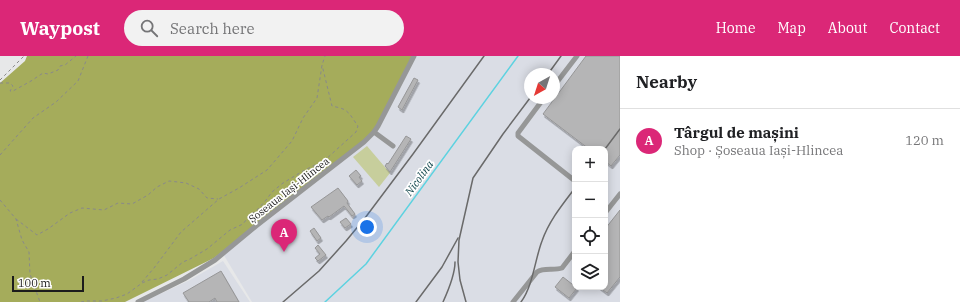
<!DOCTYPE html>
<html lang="en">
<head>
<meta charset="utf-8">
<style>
	:root { --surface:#fff; --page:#f2f2f2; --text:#202124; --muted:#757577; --line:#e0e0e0; --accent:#db2777 }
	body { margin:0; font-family:"IBM Plex Serif",serif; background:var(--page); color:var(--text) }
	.controls { position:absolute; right:12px; bottom:12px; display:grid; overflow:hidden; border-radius:8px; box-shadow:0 2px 10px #0003 }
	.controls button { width:36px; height:36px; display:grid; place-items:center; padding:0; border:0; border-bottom:1px solid var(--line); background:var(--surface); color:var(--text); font:20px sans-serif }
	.compass { position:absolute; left:524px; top:12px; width:36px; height:36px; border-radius:50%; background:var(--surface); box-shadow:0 2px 10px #0003; rotate:219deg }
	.scale { position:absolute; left:12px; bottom:10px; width:72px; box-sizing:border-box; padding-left:4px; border:2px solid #1c1c1c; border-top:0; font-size:11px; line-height:14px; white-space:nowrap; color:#1c1c1c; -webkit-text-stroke:3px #fff; paint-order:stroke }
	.you { position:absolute; left:367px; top:171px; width:14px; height:14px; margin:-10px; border:3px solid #fff; border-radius:50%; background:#1a73e8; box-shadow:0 0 0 6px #1a73e833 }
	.badge { display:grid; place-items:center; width:26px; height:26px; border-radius:50%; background:var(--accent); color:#fff; font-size:13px; font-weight:700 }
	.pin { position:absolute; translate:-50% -33px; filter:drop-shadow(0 1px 2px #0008) }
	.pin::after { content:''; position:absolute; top:21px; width:14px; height:12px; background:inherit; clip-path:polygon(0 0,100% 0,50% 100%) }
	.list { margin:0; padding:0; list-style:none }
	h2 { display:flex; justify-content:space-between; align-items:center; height:52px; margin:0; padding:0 16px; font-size:17px }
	h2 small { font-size:13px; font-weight:400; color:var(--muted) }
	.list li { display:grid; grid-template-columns:26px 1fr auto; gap:12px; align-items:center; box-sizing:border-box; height:64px; padding:0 16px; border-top:1px solid var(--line) }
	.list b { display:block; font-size:15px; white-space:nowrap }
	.list p { margin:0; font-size:13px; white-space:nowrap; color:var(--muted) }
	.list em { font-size:13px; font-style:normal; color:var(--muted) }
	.icon { flex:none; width:22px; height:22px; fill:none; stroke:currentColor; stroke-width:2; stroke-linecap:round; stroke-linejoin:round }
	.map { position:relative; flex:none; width:620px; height:246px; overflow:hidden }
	header { display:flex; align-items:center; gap:24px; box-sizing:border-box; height:56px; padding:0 20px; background:var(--accent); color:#fff }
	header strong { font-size:19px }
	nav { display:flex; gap:22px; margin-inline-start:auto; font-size:14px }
	.search { width:280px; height:36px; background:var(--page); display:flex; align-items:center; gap:10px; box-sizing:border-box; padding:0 14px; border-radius:22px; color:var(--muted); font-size:15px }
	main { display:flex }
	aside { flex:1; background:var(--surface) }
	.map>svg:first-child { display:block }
	.built { fill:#dadde5; fill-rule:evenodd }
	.green { fill:#c7ce9c }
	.forest { fill:#a5ac5b }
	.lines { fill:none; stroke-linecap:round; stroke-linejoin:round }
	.stream { stroke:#5dd2e0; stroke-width:1.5 }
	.building { fill:#b5b5b6; stroke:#969697; filter:url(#shadow) }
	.path { stroke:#89898a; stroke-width:1; stroke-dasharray:3 3; stroke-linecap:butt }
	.minor { stroke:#969797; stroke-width:5 }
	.rail { stroke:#6a6a6a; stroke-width:1.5 }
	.labels { text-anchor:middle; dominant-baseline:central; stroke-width:3.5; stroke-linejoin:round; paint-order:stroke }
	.street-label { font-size:10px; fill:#1c1c1c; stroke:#fff }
	.water-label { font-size:11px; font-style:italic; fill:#15494f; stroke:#fff }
</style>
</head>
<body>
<header>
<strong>Waypost</strong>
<div class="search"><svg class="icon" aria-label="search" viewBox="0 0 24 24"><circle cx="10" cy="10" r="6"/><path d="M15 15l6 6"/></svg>Search here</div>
<nav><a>Home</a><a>Map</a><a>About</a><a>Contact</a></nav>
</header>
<main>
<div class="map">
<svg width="620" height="246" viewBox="0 0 620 246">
	<defs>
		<filter id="shadow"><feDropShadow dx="1.5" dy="3" stdDeviation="0" flood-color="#0004"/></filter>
	</defs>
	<rect width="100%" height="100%" fill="#e7e8e9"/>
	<!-- built -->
	<g class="built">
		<path d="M412,0H620V246H252L222,196ZM530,18H554V42H530ZM575,93H605V231H575Z"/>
		<polygon points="223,205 250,246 143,246 190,224"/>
	</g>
	<!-- green -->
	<polygon class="green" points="367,90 390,117 379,131 353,101"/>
	<!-- forest -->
	<polygon class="forest" points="27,0 412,0 372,78 214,202 125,246 0,246 0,27 25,5"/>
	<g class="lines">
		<!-- stream -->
		<polyline class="stream" points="325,246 366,208 518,0"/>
	</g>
	<!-- building -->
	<g class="building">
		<polygon points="586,0 620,0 620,99 611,110 605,105 605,93 589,93 543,58"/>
		<polygon points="414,22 418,24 402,54 398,51"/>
		<polygon points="406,80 411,83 390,116 385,110 387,107 388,108"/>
		<polygon points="356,114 361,120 359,121 362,125 357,129 349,120"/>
		<polygon points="338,132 348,145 347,147 355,158 352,160 344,150 329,161 328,160 322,164 311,151"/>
		<polygon points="620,154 620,221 607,237 599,231 605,231 605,173"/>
		<polygon points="346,162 351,168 345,172 340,166"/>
		<polygon points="314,172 321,182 317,185 310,175"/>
		<polygon points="318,189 326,199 318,205 315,202 320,198 315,192"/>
		<polygon points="221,215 239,246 217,246 215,242 209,246 189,246 183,237"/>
		<polygon points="563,221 577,232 569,242 555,231"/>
	</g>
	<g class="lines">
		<!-- path -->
		<g class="path">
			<polyline points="0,24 24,0"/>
			<polyline points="0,27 10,27 13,30 10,35 13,35 31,25 43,17 48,18 58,14 60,10 65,9 76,0"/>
			<polyline points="0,99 33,62 56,46 78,25 88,0"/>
			<polyline points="0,144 16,163 22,184 29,196 30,218 40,246"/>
			<polyline points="16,163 37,179 48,173 70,157 82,152 104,154 118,147 132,148 148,139 157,131 169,125 186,127 199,133 207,142 218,143"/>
			<polyline points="142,226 154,212 181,176 219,143 239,132 267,114 292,85 303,62 317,42 322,9 325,0"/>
			<path d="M81,246L87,245H102L116,242L127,238L142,227L149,224L158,223L167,219L183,206L190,203L207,193L230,174L243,168L249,160L258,153L266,144L272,136L283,127L303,115L325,104L356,76L358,70C354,65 351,58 345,54C342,52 336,51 332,50L322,9"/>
		</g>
		<!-- minor -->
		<g class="minor">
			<polyline points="554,30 577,0"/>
			<polyline points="544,42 518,77 518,80 575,125"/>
			<polyline points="374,76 393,90"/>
			<polyline points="605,157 620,138"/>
			<polyline points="138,246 184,223 215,204 256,170 364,86 374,76 378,70 414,0"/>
			<path d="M513,246L537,216C544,211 554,215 562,212L575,195"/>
		</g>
		<!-- rail -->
		<g class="rail">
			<polyline points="548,18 561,0"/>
			<polyline points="605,93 620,73"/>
			<polyline points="283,246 319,215 346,185 365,162 413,98 484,0"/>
			<polyline points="416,246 442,211 458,182"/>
			<path d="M443,246C448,235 455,218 455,206"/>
			<polyline points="466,246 460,224 458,206 459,184 473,122 503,78 530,42"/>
			<path d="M521,246C533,230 535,203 542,185C549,165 562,149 575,132"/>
		</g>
	</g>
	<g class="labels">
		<!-- street labels -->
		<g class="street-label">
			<text transform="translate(289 134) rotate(-38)">Șoseaua Iași-Hlincea</text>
		</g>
		<!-- water labels -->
		<g class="water-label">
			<text transform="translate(419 122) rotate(-54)">Nicolina</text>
		</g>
	</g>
</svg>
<div class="controls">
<button>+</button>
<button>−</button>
<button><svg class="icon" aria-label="locate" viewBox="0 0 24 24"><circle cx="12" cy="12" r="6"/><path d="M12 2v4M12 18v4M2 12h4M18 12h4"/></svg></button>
<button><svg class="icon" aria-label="layers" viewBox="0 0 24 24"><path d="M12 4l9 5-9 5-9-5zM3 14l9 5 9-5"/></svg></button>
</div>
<svg class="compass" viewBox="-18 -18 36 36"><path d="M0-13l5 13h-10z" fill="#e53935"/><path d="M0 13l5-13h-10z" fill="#757577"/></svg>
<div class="scale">100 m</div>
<div class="you"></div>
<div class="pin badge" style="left:284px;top:196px">A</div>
</div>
<aside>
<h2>Nearby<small></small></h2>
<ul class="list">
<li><span class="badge">A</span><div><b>Târgul de mașini</b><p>Shop · Șoseaua Iași-Hlincea</p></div><em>120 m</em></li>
</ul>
</aside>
</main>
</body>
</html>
